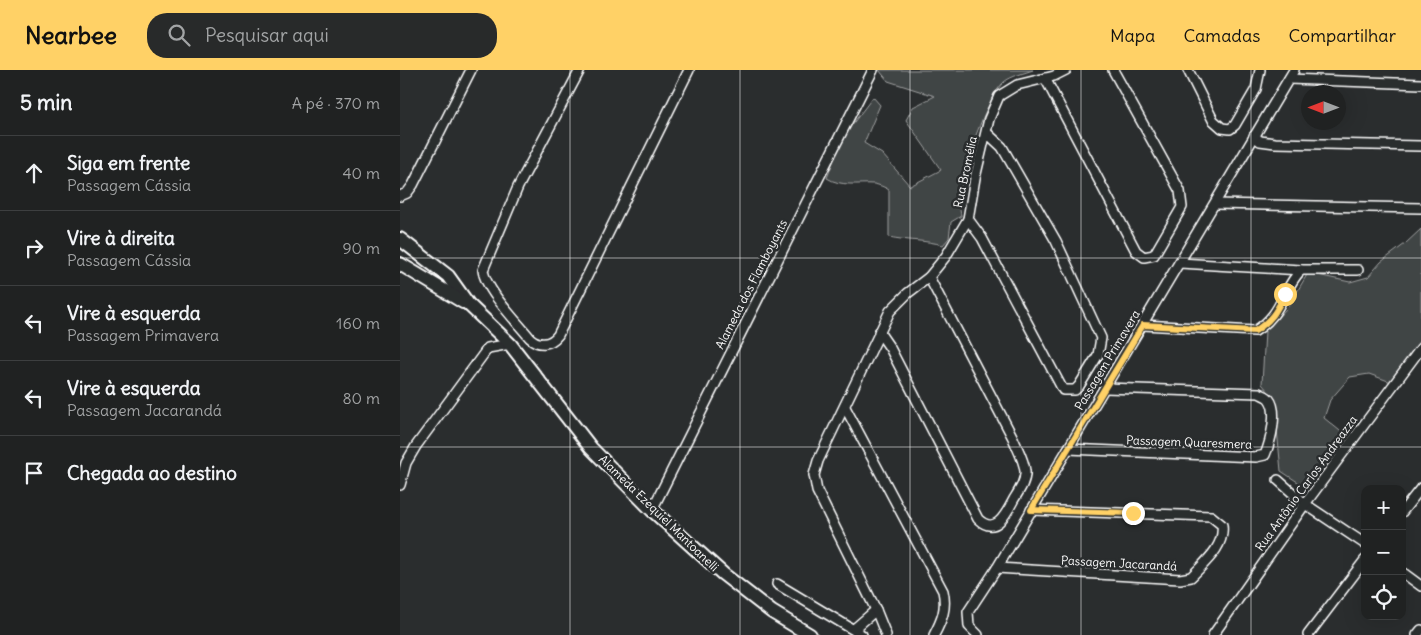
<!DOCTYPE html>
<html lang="pt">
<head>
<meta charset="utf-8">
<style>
	:root { --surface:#202222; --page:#282a2a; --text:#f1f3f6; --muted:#a2a4a5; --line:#3d3f40; --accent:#ffd166 }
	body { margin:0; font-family:Delius,sans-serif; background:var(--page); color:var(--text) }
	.controls { position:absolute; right:15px; bottom:15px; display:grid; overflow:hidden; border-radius:10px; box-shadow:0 5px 20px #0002 }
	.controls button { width:45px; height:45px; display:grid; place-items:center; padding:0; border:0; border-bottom:1px solid var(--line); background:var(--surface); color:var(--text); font:25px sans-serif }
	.compass { position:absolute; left:901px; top:15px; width:45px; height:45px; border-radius:50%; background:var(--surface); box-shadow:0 5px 20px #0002; rotate:270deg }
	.stop { position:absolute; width:15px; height:15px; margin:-11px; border:4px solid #ffd166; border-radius:50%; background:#fff }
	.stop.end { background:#ffd166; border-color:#fff; box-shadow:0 1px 5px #0008 }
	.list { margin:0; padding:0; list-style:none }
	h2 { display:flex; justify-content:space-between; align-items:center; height:65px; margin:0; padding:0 20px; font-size:21px }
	h2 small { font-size:16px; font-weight:400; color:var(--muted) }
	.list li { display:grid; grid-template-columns:32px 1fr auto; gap:15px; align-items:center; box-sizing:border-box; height:75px; padding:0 20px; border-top:1px solid var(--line) }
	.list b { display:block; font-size:19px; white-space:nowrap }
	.list p { margin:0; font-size:16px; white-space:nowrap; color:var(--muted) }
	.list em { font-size:16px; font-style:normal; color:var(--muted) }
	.icon { flex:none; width:28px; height:28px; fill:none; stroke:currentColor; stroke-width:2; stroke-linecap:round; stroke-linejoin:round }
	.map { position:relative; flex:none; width:1021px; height:565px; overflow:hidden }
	header { display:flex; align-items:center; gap:30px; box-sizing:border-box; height:70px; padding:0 25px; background:var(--accent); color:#111 }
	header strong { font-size:24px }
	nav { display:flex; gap:28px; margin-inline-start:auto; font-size:18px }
	.search { width:350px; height:45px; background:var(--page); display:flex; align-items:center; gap:12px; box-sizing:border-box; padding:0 18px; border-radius:20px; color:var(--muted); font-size:19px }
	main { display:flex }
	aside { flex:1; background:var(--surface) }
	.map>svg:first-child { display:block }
	.green { fill:#414445; stroke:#a0a2a2 }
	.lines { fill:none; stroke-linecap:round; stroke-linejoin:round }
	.minor-casing { stroke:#fff; stroke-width:12 }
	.secondary-casing { stroke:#fff; stroke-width:16 }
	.minor { stroke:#2a2d2e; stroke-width:9 }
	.secondary { stroke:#2a2d2e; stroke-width:12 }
	.route { stroke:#ffd166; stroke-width:6 }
	.grid { fill:none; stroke:#fff; stroke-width:1; stroke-opacity:0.55 }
	.labels { text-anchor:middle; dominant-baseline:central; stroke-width:5; stroke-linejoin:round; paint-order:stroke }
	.street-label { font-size:12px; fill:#fff; stroke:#2a2d2e }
</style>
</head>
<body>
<header>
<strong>Nearbee</strong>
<div class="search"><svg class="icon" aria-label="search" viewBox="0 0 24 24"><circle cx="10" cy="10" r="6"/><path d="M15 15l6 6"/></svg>Pesquisar aqui</div>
<nav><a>Mapa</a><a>Camadas</a><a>Compartilhar</a></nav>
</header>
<main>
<aside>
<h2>5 min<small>A pé · 370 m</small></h2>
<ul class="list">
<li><svg class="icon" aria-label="ahead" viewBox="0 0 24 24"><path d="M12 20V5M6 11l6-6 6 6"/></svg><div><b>Siga em frente</b><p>Passagem Cássia</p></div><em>40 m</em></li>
<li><svg class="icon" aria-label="right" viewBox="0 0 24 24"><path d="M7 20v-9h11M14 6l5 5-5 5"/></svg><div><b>Vire à direita</b><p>Passagem Cássia</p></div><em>90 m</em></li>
<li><svg class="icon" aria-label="left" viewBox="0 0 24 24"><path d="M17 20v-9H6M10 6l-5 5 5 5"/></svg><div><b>Vire à esquerda</b><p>Passagem Primavera</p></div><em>160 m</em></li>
<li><svg class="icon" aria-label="left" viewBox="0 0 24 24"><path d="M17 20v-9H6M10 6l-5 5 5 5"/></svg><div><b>Vire à esquerda</b><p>Passagem Jacarandá</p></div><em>80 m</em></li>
<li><svg class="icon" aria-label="arrive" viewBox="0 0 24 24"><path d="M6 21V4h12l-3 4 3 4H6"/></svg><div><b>Chegada ao destino</b></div></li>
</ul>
</aside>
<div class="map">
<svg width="1021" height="565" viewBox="0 0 1021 565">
	<rect width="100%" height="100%" fill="#2a2d2e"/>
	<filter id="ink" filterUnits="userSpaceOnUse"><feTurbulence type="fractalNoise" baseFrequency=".02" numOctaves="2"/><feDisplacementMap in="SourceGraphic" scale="10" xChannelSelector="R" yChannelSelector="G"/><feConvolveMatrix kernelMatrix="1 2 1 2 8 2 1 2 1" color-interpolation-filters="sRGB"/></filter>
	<g filter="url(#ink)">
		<!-- green -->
		<g class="green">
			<path d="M479,0H633C625,3 611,6 604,12C586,28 563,98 560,123C558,131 560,139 561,146L551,152L549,168L543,175C525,170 507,171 489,167V120C485,117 479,115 474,114C458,113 441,117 427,108L442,68L473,27L480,35L464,73L482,84L510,116L541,100L506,50L513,37L535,26L488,11Z"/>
			<polygon points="1021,159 1021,272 991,312 969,304 950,307 930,330 924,348 950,369 910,420 881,401 874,328 862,314 865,261 888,237 908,203 950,212 968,207 981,192 1005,174"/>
		</g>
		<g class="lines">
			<!-- minor casing -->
			<g class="minor-casing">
				<g id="minor">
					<path d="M180,0L118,117L83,200C85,219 117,252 130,268C139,276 150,275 158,265L289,0"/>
					<polyline points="788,0 813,50 822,58 830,59 835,55 856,19 860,0"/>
					<polyline points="645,8 736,181 744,187 754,185 782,137 780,121 713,0"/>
					<polyline points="889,9 1021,14"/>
					<polyline points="854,66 860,71 875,73 1021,76"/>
					<polyline points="0,126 7,123 13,115 71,0"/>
					<polyline points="815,134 1021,138"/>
					<polyline points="568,149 582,168 663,320 675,320 679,316 698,285 701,268 656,171 602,77 587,63"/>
					<polyline points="780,193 901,200 958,200"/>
					<path d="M743,255L855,261C883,244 881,221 901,200"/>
					<path d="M479,262L490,278L578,449C596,466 606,444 614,429C619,421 626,411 625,401C624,390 617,378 613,368L529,207"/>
					<path d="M445,337L543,521C547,538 542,550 534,565"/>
					<path d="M668,379L856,387L865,385C870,373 879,341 869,329C867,326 862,325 859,323L705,318"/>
					<polyline points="878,410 905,434 965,474"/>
					<polyline points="0,415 6,393 16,376 88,278 110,274"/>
					<polyline points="252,440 473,0"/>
					<polyline points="1002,442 1021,418"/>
					<path d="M597,498L780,509L791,507C805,492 825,477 822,455L811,446L631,440"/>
					<polyline points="1002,502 1021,516"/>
					<polyline points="377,514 462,565"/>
					<polyline points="454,559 476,540"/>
					<polyline points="486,565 476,540 417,421 414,405 418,391 490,241 508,223 529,207 546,186 568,149 575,108 589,49 599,26 617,15 654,6 666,0"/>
					<polyline points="578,565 569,556 568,542 597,498 894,0"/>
					<polyline points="813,565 905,434 1021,278"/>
					<polyline points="908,565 965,490"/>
					<polyline points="1017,565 1021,560"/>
				</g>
			</g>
			<!-- secondary casing -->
			<g class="secondary-casing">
				<g id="secondary">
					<polyline points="0,169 48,206 68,234 110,274 191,378 252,440 323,504 372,542 410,565"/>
					<polyline points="0,194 63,232"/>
				</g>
			</g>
			<!-- minor -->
			<use href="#minor" class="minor"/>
			<!-- secondary -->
			<use href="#secondary" class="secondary"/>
		</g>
	</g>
	<g class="lines" filter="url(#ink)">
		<!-- route -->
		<path class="route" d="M733,443L631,440L743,255L855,261C872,250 876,242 885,224"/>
	</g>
	<!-- grid -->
	<path class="grid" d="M170,0V565M340,0V565M510,0V565M681,0V565M851,0V565M0,188H1021M0,377H1021"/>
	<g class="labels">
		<!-- street labels -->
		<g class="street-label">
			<text transform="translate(565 102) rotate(-78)">Rua Bromélia</text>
			<text transform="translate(351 214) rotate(-63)">Alameda dos Flamboyants</text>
			<text transform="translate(707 290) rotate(-59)">Passagem Primavera</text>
			<text transform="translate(789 372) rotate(2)">Passagem Quaresmera</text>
			<text transform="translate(906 413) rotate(-54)">Rua Antônio Carlos Andreazza</text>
			<text transform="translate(259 443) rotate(44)">Alameda Ezequiel Mantoanelli</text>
			<text transform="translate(719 493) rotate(3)">Passagem Jacarandá</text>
		</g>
	</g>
</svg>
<div class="controls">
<button>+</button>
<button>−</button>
<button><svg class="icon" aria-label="locate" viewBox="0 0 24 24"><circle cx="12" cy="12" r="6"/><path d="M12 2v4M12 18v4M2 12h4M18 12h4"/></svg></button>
</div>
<svg class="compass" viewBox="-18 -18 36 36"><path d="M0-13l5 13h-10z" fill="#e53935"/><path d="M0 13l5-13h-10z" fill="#a2a4a5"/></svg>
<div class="stop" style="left:885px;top:224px"></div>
<div class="stop end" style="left:733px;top:443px"></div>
</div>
</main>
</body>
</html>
